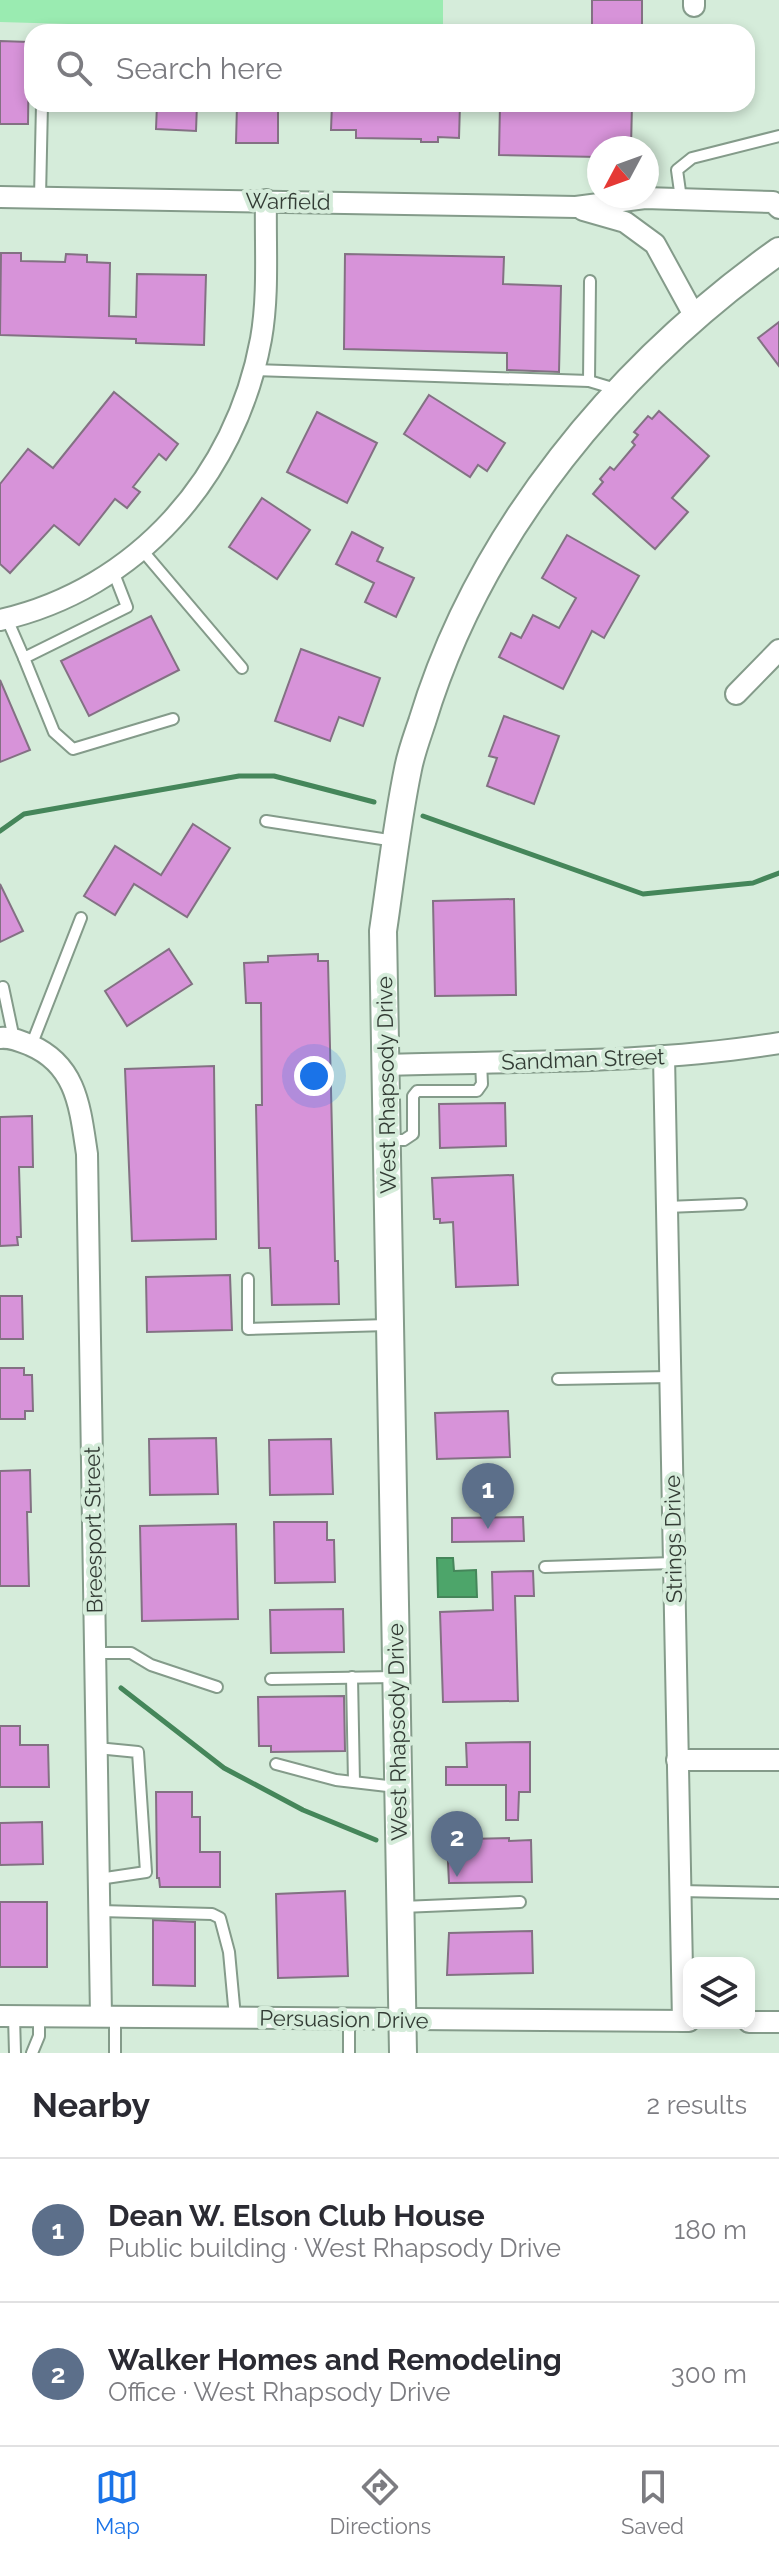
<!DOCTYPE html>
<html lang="en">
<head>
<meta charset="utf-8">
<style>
	:root { --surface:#fff; --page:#f7f7f7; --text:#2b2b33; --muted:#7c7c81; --line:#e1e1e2; --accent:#1a73e8 }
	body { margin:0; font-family:Raleway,sans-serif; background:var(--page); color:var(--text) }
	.controls { position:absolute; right:24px; bottom:24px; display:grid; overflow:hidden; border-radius:16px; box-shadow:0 4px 12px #0003 }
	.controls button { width:72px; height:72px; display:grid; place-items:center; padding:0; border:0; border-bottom:2px solid var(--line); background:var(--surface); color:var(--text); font:40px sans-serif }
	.compass { position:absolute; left:587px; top:136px; width:72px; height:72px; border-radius:50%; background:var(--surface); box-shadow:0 4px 12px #0003; rotate:229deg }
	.you { position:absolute; left:314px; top:1076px; width:28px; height:28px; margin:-20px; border:6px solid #fff; border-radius:50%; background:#1a73e8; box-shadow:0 0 0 12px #1a73e833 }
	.badge { display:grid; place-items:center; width:52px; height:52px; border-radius:50%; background:var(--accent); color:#fff; font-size:26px; font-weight:700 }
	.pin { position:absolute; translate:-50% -66px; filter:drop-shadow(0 2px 4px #0008) }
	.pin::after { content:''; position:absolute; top:42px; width:28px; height:24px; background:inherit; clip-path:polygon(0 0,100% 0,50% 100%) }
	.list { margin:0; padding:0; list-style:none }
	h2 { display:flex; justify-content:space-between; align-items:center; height:104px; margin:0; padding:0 32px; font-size:34px }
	h2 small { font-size:26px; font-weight:400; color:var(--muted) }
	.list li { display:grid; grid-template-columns:52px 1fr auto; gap:24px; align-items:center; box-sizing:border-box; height:144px; padding:0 32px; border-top:2px solid var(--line) }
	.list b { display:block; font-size:30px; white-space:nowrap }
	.list p { margin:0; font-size:26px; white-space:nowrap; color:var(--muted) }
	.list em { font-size:26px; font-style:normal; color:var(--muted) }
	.icon { flex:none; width:44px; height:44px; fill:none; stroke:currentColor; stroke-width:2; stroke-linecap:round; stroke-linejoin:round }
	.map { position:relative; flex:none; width:779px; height:2053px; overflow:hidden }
	.search { position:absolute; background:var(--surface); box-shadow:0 4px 12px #0003; left:24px; right:24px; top:24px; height:88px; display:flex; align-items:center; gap:20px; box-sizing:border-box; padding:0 28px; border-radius:24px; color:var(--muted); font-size:30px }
	.sheet { height:392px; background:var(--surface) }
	nav { display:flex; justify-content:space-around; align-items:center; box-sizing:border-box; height:112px; border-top:2px solid var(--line); background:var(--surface); font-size:22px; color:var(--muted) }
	nav a { display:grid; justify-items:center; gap:4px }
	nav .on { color:var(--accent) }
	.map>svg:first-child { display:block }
	.green { fill:#9aebb1 }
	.water { fill:#4da56a; stroke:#45865a; stroke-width:2 }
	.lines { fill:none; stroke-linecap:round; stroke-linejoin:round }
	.stream { stroke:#45865a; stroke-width:5 }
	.building { fill:#d793d9; stroke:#837183; stroke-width:2 }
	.service-casing { stroke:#849b8a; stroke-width:14 }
	.minor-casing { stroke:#849b8a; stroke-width:24 }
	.tertiary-casing { stroke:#849b8a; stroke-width:30 }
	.service { stroke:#fff; stroke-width:10 }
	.minor { stroke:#fff; stroke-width:20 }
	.tertiary { stroke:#fff; stroke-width:26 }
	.labels { text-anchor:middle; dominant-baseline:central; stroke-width:8; stroke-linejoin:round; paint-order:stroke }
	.street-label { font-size:22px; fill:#333c35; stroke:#d5ecda }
</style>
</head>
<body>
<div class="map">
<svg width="779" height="2053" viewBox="0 0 779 2053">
	<rect width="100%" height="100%" fill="#d5ecda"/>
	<!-- green -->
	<polygon class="green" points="0,0 443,0 443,32 345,32 0,22"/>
	<!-- water -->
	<polygon class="water" points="437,1558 453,1558 454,1571 476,1570 477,1597 438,1597"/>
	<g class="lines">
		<!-- stream -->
		<g class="stream">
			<polyline points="423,816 643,894 753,883 779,873"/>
			<polyline points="0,831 24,814 239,776 274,776 374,802"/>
			<polyline points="121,1688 224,1768 303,1810 376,1840"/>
		</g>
	</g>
	<!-- building -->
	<g class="building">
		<rect x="592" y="0" width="50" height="29"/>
		<polygon points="0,41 29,42 28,124 0,124"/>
		<polygon points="157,104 197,104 196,131 156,129"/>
		<polygon points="237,104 278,104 278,143 236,143"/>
		<polygon points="332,104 460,104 459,138 438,137 438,142 421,142 421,139 356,138 356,130 331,130"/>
		<polygon points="500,104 632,104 631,148 599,148 599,157 499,155"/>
		<polygon points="1,253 21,253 21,261 65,262 66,254 87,255 87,262 110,263 109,316 136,317 137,274 206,275 204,345 136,343 136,339 0,335"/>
		<polygon points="345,254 504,257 503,284 561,286 559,372 507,370 507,353 344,349"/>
		<polygon points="779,322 779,366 758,338"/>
		<polygon points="114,392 178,444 166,460 159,454 133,487 140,492 127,508 115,499 79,545 54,525 10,573 0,564 0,484 28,449 53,468"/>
		<polygon points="429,395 505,443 487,471 478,465 470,477 404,434"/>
		<polygon points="659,411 709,456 672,498 688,512 655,549 593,494 603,482 600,479 610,467 614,470 635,445 632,442 638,435 634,432 648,416 652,419"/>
		<polygon points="317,412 377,443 347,503 287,472"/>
		<polygon points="262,498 310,530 277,579 229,547"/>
		<polygon points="352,532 383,548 377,561 414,578 396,617 365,602 374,583 336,564"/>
		<polygon points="567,535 639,576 604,638 592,631 563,689 499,657 511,633 521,638 533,615 559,628 576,598 542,578"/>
		<polygon points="151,616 179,670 89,716 61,661"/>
		<polygon points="301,649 380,678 363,726 339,717 330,741 275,721"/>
		<polygon points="0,680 30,750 0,762"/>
		<polygon points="504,716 559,736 534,804 487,786 497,758 489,756"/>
		<polygon points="193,824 230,848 187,917 134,884 115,915 84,896 115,846 161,875"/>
		<polygon points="0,884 23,931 0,942"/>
		<polygon points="514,899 516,995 435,996 433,901"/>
		<polygon points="169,949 192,984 127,1026 105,991"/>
		<polygon points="318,954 318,961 328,961 335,1261 338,1261 339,1304 272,1305 270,1248 259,1248 256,1105 262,1105 261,1003 246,1003 244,963 268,962 268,956"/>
		<polygon points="214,1066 216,1239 132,1241 125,1069"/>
		<polygon points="505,1103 506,1146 440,1148 439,1104"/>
		<polygon points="32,1116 33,1167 19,1167 21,1237 17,1237 18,1245 0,1246 0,1117"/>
		<polygon points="513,1175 518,1285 456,1287 453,1222 440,1223 440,1219 434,1219 432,1178"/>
		<polygon points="230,1275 232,1330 147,1332 146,1277"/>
		<polygon points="0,1296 22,1296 23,1339 0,1339"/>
		<polygon points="0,1368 24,1368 24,1375 32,1375 33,1411 25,1411 25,1419 0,1419"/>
		<polygon points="508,1411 510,1457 437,1459 435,1413"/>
		<polygon points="216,1438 218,1494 150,1495 149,1439"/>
		<polygon points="331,1439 333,1494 270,1495 269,1440"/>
		<polygon points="30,1470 31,1512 27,1512 29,1586 0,1586 0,1471"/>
		<polygon points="523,1517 524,1541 452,1542 452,1518"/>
		<polygon points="274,1522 327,1522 327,1540 334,1540 335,1582 275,1583"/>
		<polygon points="236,1524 238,1619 142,1621 140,1526"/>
		<polygon points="533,1571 534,1596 515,1596 518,1701 443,1702 440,1612 493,1610 492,1572"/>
		<polygon points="343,1609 344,1652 271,1653 270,1610"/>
		<polygon points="344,1696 345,1751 271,1752 271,1746 259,1746 258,1697"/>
		<polygon points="0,1726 20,1726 20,1745 48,1745 49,1787 0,1787"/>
		<polygon points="530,1742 530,1792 519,1792 518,1820 506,1820 506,1785 446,1785 446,1767 467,1767 466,1743"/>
		<polygon points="156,1792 192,1792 192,1817 200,1817 200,1852 220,1852 220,1887 160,1887 159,1878 157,1878"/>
		<polygon points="42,1822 43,1864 0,1865 0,1823"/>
		<polygon points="509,1838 509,1841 531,1840 532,1882 449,1883 447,1842 469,1842 469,1839"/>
		<polygon points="345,1891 348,1976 278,1978 276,1894"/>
		<rect x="0" y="1902" width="47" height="65"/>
		<polygon points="153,1920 195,1922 195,1986 153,1985"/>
		<polygon points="532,1931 533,1973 447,1975 449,1933"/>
	</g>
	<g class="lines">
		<!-- service casing -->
		<g class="service-casing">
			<g id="service">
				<polyline points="40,197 42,104"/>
				<polyline points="681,199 677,170 692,158 779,136"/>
				<polyline points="254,370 589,381 619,390"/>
				<polyline points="589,381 590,281"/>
				<polyline points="142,550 242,668"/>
				<polyline points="7,619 24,658 127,607 113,571"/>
				<polyline points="24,658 54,732 73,749 173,719"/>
				<polyline points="266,821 395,841"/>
				<polyline points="3,987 14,1039"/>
				<polyline points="31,1046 81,918"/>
				<polyline points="389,1140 404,1140 413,1134 413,1096 417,1091 477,1091 482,1084 481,1062"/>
				<polyline points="667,1207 741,1204"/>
				<polyline points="248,1279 248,1329 388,1325"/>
				<polyline points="558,1379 670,1377"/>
				<polyline points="545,1567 673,1563"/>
				<polyline points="95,1653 131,1653 151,1665 217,1687"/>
				<polyline points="352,1677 354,1782"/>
				<polyline points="271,1679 394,1677"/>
				<polyline points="97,1748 138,1752 146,1872 99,1879"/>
				<polyline points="276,1764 336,1780 396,1787"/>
				<polyline points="680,1891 779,1893"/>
				<polyline points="402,1907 520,1902"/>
				<polyline points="100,1911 212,1914 220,1918 229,1952 235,2017"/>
				<polyline points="14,2016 15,2053"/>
				<polyline points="349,2019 349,2053"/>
				<polyline points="32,2053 39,2036 39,2016"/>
				<polyline points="115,2053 115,2016"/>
			</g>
		</g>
		<!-- minor casing -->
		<g class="minor-casing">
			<g id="minor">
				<polyline points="694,6 694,0"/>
				<polyline points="0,197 576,207 645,198 773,202 779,208"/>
				<polyline points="583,210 625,222 655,244 695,317"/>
				<path d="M0,620C137,589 236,476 261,339C269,294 265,246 266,200"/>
				<polyline points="736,694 779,650"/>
				<path d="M0,1038C11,1037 20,1041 30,1045C77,1065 80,1108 87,1154L101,2016"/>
				<polyline points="664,1056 683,2021"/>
				<path d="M386,1065C516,1061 650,1064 779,1043"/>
				<polyline points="677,1760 779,1760"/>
				<polyline points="0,2016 689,2021"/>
				<polyline points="749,2022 779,2022"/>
			</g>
		</g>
		<!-- tertiary casing -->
		<g class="tertiary-casing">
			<path id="tertiary" d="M403,2053L383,931C391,877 397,822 408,769C411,753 417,737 422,722C480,530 618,366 779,251"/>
		</g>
		<!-- service -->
		<use href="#service" class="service"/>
		<!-- minor -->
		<use href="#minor" class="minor"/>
		<!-- tertiary -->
		<use href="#tertiary" class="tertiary"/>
	</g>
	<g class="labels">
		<!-- street labels -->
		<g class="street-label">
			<text transform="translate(288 201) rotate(1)">Warfield</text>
			<text transform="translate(583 1059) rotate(-2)">Sandman Street</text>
			<text transform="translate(386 1085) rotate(-91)">West Rhapsody Drive</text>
			<text transform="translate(93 1530) rotate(-91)">Breesport Street</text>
			<text transform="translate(673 1539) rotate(-91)">Strings Drive</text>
			<text transform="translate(397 1732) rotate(-91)">West Rhapsody Drive</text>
			<text transform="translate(344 2019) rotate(1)">Persuasion Drive</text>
		</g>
	</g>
</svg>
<div class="controls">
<button><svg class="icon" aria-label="layers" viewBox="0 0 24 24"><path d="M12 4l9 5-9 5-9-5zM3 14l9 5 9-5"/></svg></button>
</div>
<svg class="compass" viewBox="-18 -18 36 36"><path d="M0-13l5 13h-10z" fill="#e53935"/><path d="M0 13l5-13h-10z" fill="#7c7c81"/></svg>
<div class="you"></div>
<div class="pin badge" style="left:488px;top:1529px;background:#5c6f8a">1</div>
<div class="pin badge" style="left:457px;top:1877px;background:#5c6f8a">2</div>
<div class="search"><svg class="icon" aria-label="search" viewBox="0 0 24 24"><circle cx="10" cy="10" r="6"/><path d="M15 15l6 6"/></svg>Search here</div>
</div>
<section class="sheet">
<h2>Nearby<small>2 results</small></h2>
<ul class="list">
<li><span class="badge" style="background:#5c6f8a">1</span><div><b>Dean W. Elson Club House</b><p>Public building · West Rhapsody Drive</p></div><em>180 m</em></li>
<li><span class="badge" style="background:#5c6f8a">2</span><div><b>Walker Homes and Remodeling</b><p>Office · West Rhapsody Drive</p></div><em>300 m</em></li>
</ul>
</section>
<nav>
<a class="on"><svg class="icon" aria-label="map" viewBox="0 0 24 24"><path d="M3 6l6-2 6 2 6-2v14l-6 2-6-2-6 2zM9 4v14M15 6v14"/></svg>Map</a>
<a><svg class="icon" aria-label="directions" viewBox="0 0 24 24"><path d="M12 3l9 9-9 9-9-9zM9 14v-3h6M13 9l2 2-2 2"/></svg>Directions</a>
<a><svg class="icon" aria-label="saved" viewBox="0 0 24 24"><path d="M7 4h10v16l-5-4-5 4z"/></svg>Saved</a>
</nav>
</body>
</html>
